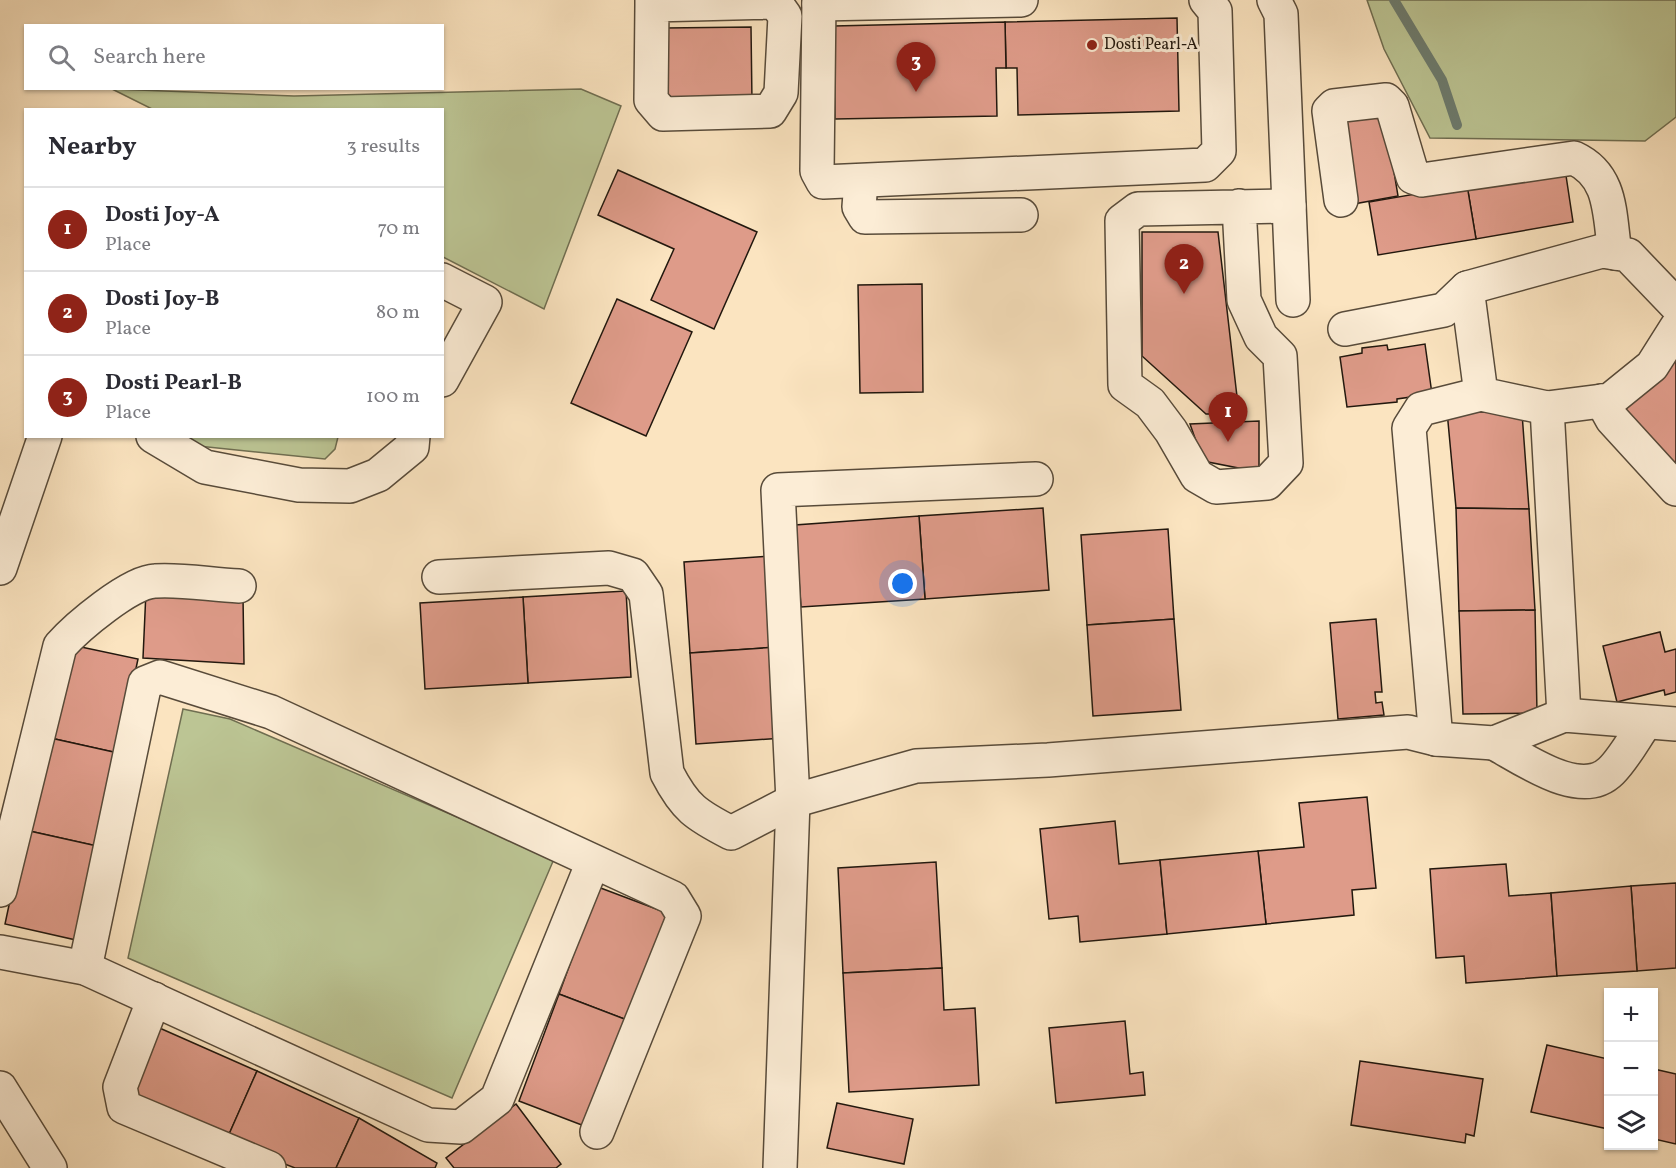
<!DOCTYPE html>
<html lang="en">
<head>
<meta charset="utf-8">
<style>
	:root { --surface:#fff; --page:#f2f2f3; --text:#2b2b33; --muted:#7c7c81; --line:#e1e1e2; --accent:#8f2418 }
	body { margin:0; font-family:Vollkorn,serif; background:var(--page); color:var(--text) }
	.controls { position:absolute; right:18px; bottom:18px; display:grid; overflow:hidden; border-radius:0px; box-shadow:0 2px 4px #0004 }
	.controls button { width:54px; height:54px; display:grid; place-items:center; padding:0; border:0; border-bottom:2px solid var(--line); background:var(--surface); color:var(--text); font:30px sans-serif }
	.you { position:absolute; left:903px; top:584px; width:21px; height:21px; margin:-15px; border:4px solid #fff; border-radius:50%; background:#1a73e8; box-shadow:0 0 0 9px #1a73e833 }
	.badge { display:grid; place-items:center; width:39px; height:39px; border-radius:50%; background:var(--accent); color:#fff; font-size:20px; font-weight:700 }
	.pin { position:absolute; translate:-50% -50px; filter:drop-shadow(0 2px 3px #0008) }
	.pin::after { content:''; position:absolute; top:32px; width:21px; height:18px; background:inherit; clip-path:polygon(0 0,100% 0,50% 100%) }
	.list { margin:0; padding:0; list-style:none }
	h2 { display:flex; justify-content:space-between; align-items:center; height:78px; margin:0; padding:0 24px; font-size:26px }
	h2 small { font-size:20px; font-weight:400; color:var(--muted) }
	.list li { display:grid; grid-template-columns:39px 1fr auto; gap:18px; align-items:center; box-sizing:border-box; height:84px; padding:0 24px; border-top:2px solid var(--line) }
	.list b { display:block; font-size:22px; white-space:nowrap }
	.list p { margin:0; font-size:20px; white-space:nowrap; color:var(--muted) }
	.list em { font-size:20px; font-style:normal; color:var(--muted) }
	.icon { flex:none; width:33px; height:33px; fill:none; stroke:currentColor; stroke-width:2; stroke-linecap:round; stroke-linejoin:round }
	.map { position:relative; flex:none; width:1676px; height:1168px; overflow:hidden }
	.search { position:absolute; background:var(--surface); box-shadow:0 2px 4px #0004; left:24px; top:24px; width:420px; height:66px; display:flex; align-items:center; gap:15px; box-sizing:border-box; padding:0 21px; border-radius:0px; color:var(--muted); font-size:22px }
	.panel { position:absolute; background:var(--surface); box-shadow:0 2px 4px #0004; left:24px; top:108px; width:420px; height:330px; border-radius:0px }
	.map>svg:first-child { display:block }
	.green { fill:#bcc594; stroke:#6f6e51; stroke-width:1.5 }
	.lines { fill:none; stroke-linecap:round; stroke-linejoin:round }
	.stream { stroke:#6d7c6f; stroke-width:10 }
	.building { fill:#de9b89; stroke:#22180e; stroke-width:1.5 }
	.minor-casing { stroke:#584b3a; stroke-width:36 }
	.minor { stroke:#fcedd6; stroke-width:33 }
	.poi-dot { fill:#8f2418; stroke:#fcedd6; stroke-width:2 }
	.labels { text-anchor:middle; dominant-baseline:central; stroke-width:6; stroke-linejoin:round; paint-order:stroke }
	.poi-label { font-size:16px; fill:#22180e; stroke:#fcedd6; text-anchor:start }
</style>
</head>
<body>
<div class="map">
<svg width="1676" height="1168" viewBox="0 0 1676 1168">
	<rect width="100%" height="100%" fill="#fbe4c0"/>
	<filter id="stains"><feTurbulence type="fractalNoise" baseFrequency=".00333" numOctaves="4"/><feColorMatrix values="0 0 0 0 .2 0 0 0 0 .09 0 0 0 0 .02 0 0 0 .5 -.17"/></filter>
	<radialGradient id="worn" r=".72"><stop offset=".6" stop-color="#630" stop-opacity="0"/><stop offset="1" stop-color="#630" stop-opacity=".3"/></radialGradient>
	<!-- green -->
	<g class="green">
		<polygon points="1367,0 1676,0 1676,117 1645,141 1430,138 1384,49"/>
		<polygon points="112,89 294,96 581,89 621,106 544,309 443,257 442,110 152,109"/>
		<polygon points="170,437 338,437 335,449 325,459 198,446"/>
		<polygon points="183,709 230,719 554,859 452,1098 128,958"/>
	</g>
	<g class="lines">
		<!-- stream -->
		<polyline class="stream" points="1394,0 1442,80 1457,125"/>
	</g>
	<!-- building -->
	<g class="building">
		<polygon points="1177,18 1179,111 1018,115 1017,68 1006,68 1005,22"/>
		<polygon points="1005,22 1006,68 996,68 997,116 835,119 834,26"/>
		<polygon points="751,27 752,102 666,103 665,28"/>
		<polygon points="1383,106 1398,196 1348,205 1335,117"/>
		<polygon points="1565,169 1573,222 1476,239 1467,185"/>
		<polygon points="618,170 757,232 714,329 651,300 674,249 598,215"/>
		<polygon points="1467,185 1476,239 1378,255 1369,202"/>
		<polygon points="1142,232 1218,232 1239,414 1206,414 1142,356"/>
		<polygon points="922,284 923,392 860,393 858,285"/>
		<polygon points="617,299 692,332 646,436 571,403"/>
		<polygon points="1425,344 1432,394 1397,399 1397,402 1347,407 1340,357 1362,353 1362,348 1387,345 1388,350"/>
		<polygon points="1676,353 1676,472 1617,412"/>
		<polygon points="1447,411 1522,413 1529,509 1456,508"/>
		<polygon points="1259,421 1259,472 1203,461 1190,424"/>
		<polygon points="1043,508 1049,590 925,599 919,516"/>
		<polygon points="1456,508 1529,509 1535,610 1459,611"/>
		<polygon points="919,516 925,599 801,607 795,525"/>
		<polygon points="1168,529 1174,619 1087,625 1081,535"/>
		<polygon points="771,556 777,647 690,653 684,562"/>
		<polygon points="146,591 243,597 244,664 143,658"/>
		<polygon points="626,591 631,677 528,683 523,597"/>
		<polygon points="523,597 528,683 425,689 420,603"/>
		<polygon points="1535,610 1537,713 1463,714 1459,611"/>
		<polygon points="1174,619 1181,710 1093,716 1087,625"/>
		<polygon points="1376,619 1382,692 1375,692 1376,703 1382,702 1384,715 1338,719 1330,623"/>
		<polygon points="1660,632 1665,652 1676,649 1676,692 1665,695 1664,690 1617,702 1603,646"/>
		<polygon points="67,644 138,659 118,753 46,737"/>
		<polygon points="777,647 783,738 696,744 690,653"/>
		<polygon points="46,737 118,753 97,846 25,830"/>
		<polygon points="1367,797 1376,888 1352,890 1354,915 1266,924 1258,851 1304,847 1299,803"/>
		<polygon points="1115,821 1119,864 1160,860 1167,934 1080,942 1078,916 1049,919 1040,829"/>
		<polygon points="25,830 97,846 76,940 5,924"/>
		<polygon points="1258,851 1266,924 1167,934 1160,860"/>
		<polygon points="936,862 942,968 843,973 838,868"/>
		<polygon points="1506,864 1509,896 1551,893 1557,976 1466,983 1464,956 1436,958 1430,869"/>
		<polygon points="1676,883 1676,968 1637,971 1631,886"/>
		<polygon points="1631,886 1637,971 1557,976 1551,893"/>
		<polygon points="598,887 667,913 627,1020 559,994"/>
		<polygon points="942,968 944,1010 975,1008 979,1085 849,1092 843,973"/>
		<polygon points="559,994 627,1020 587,1127 519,1101"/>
		<polygon points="1125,1021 1130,1074 1143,1072 1145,1095 1056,1103 1049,1028"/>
		<polygon points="155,1026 257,1071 226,1141 124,1096"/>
		<polygon points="1547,1045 1608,1059 1608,1129 1531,1112"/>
		<polygon points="1360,1061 1483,1079 1474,1136 1466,1134 1465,1143 1351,1125"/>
		<polygon points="1654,1069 1676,1074 1676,1144 1654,1139"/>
		<polygon points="257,1071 359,1118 336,1168 295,1168 226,1141"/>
		<polygon points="837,1103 913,1119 904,1164 827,1148"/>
		<polygon points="516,1104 561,1164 556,1168 454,1168 446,1158"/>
		<polygon points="359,1118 437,1163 435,1168 336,1168"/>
	</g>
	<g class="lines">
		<!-- minor casing -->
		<g class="minor-casing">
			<g id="minor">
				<polyline points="819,0 817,171 823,182 1205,165 1219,151 1215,11 1206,0"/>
				<polyline points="1274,0 1281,14 1293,300"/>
				<polyline points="819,4 1021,0"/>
				<polyline points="652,5 775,2 785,16 781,93 770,111 663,114 651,100 652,5 652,0"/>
				<polyline points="861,181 859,207 865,217 1021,215"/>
				<path d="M1341,200L1329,111L1334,106L1386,100L1392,106L1413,177L1422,180L1574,158C1613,176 1609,215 1615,253"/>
				<polyline points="1239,206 1244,300 1261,337 1280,356 1286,463 1267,483 1216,487 1197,476 1171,431 1150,403 1125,385 1122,221 1138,209 1289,206"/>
				<polyline points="442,280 485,302 442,380"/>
				<polyline points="1467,288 1481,394 1547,408 1610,400 1652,366 1676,328"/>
				<polyline points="1345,329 1444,310 1467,288 1602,251 1628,255 1676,305"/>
				<polyline points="1602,401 1612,419 1676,489"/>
				<polyline points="1547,408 1564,715"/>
				<polyline points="153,436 205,467 299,485 350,486 378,475 412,447 413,436"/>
				<polyline points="0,568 45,436"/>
				<path d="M439,577L609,568L633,575L646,594L667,773C685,808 696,815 731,833L793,801L916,766L1048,760L1408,732L1436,739L1494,743L1564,715L1676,724"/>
				<polyline points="1436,739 1409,428 1421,409 1481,394"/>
				<path d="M1494,743C1524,759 1581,801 1611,771C1625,757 1635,737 1646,722"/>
				<path d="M0,890L60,646C77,627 130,582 155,581C182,579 212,585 239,586"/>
				<polyline points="0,952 85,968 428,1125 461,1127 497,1099 593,862"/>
				<polyline points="85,968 145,683 160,677 271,712 673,898 684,916 597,1132"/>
				<polyline points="154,999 120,1087 124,1107 269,1168"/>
				<polyline points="0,1088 50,1168"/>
				<polyline points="780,1168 793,801 778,490 1036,479"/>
			</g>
		</g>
		<!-- minor -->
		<use href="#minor" class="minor"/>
	</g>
	<!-- markers -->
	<circle class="poi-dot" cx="1092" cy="45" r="6"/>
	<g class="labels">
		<!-- poi labels -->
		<g class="poi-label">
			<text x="1104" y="45">Dosti Pearl-A</text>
		</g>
	</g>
	<rect width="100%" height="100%" filter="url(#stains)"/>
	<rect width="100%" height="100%" fill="url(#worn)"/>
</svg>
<div class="controls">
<button>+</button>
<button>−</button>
<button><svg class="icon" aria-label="layers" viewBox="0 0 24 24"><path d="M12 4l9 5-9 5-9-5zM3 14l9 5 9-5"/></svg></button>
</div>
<div class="you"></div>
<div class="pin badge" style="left:1228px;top:442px">1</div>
<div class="pin badge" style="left:1184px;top:294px">2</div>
<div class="pin badge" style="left:916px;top:92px">3</div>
<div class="search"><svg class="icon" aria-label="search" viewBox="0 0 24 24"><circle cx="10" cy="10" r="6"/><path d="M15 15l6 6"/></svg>Search here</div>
<section class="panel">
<h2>Nearby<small>3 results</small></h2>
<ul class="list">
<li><span class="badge">1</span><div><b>Dosti Joy-A</b><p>Place</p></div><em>70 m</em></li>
<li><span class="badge">2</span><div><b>Dosti Joy-B</b><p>Place</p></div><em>80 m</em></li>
<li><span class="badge">3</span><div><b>Dosti Pearl-B</b><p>Place</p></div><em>100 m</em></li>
</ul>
</section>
</div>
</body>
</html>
